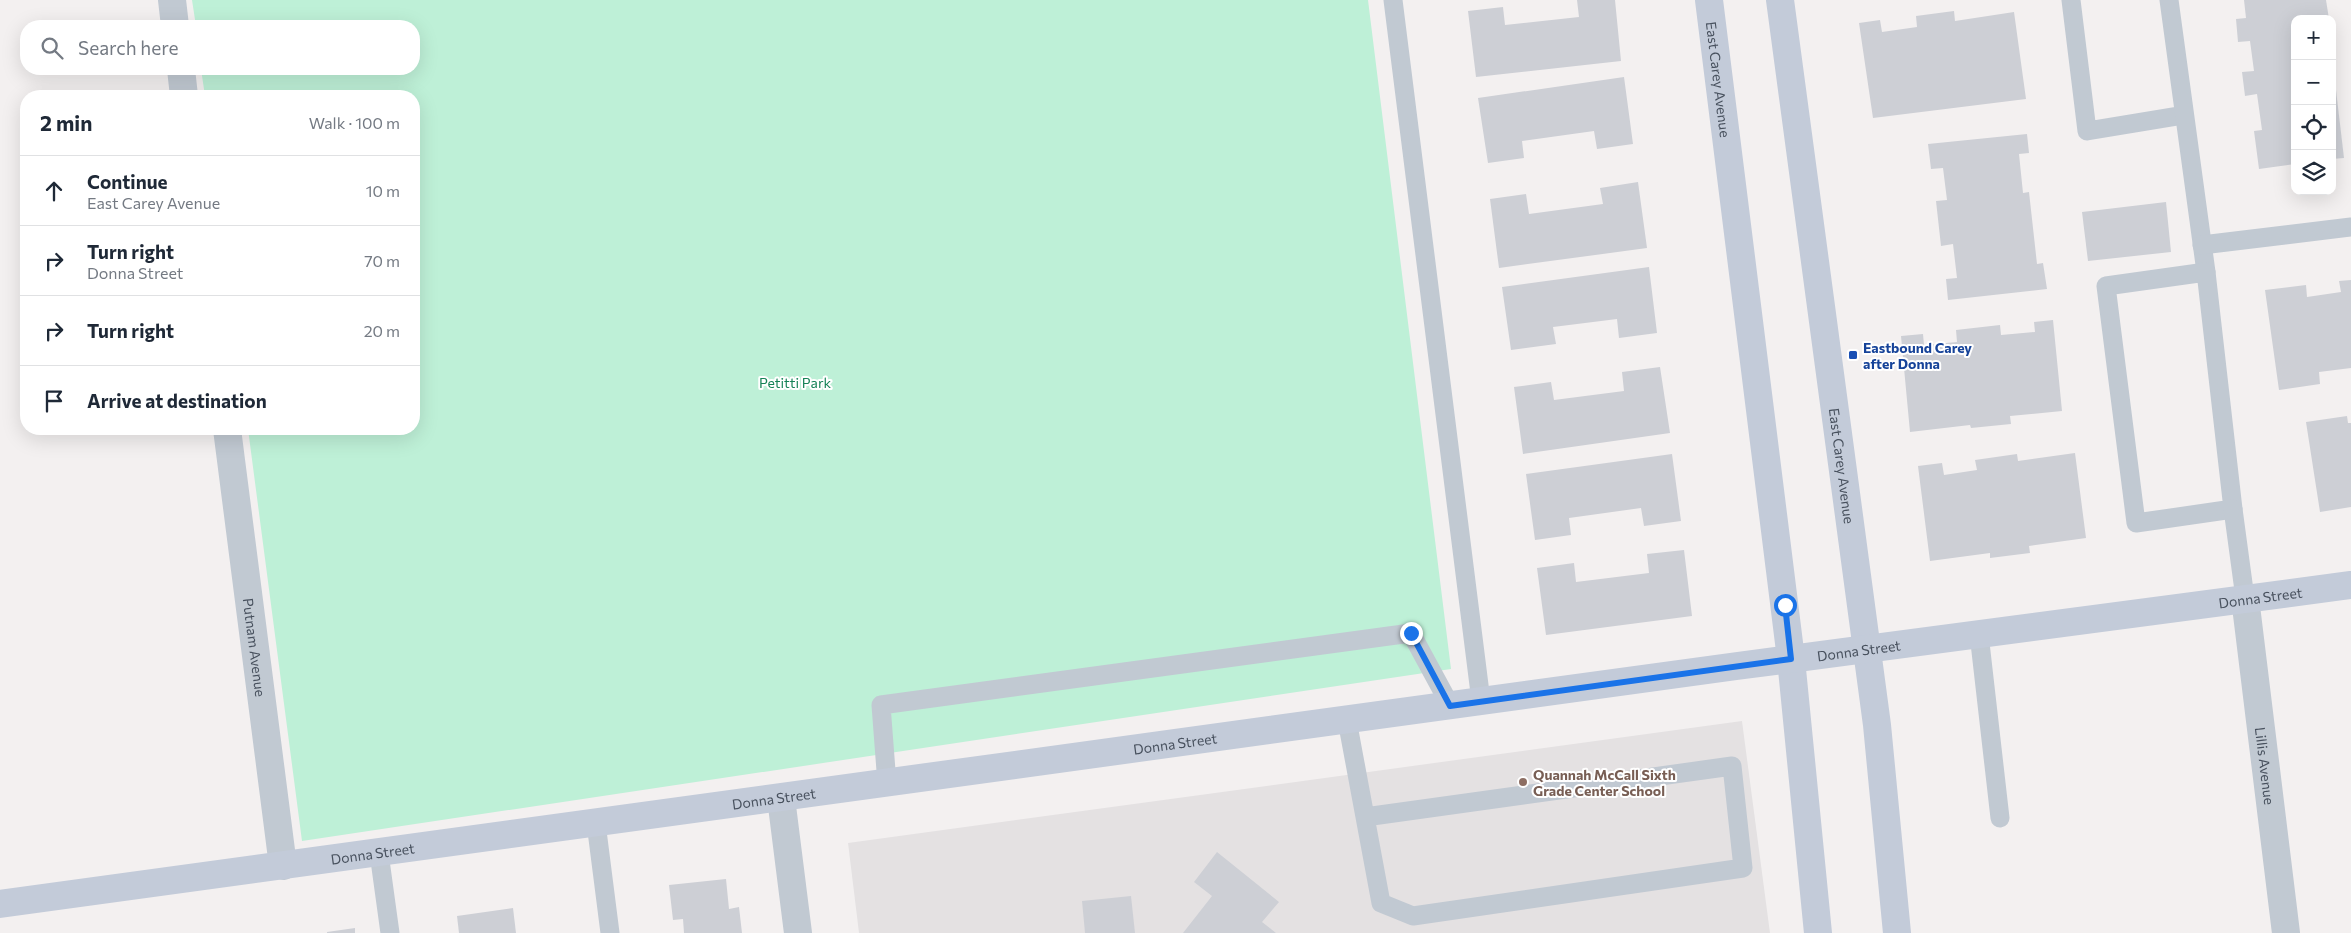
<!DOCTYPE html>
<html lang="en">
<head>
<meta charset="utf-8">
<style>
	:root { --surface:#fff; --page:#f2f2f3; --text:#1f2937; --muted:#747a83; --line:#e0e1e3 }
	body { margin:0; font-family:Commissioner,sans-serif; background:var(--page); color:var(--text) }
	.controls { position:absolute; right:15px; top:15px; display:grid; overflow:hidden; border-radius:10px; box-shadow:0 5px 20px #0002 }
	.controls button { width:45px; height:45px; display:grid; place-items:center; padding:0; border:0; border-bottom:1px solid var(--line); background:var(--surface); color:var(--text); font:25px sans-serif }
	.stop { position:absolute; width:15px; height:15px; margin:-11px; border:4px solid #1a73e8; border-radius:50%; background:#fff }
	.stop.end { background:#1a73e8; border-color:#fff; box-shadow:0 1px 5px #0008 }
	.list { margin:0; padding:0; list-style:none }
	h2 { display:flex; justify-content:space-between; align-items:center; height:65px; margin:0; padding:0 20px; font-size:21px }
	h2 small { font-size:16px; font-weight:400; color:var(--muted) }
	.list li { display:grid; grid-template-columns:32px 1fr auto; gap:15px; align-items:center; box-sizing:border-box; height:70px; padding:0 20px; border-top:1px solid var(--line) }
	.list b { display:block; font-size:19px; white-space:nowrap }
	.list p { margin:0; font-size:16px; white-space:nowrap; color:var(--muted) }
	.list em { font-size:16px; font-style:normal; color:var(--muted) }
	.icon { flex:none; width:28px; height:28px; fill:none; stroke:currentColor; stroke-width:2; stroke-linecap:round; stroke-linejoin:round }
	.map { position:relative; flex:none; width:2351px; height:933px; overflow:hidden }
	.search { position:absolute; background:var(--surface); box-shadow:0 5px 20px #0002; left:20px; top:20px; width:400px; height:55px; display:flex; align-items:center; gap:12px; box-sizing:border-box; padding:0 18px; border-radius:20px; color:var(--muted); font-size:19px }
	.panel { position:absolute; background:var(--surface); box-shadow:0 5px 20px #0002; left:20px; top:90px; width:400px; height:345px; border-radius:20px }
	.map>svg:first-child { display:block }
	.education { fill:#e4e1e2 }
	.green { fill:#bef0d7 }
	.building { fill:#cdcfd5 }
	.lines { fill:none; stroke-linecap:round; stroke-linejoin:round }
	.lane { stroke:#c1c9d2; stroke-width:19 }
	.street { stroke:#c1c9d2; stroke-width:28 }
	.secondary { stroke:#c3cbd9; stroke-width:28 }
	.route { stroke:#1a73e8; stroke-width:6 }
	.transit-dot { fill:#1a4fb4; stroke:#fff; stroke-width:2 }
	.education-dot { fill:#8d6e63; stroke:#fff; stroke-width:2 }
	.labels { text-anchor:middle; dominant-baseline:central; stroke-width:4; stroke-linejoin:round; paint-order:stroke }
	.street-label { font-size:14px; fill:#48515e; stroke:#fff }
	.transit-label { font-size:14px; font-weight:bold; fill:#164399; stroke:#fff; text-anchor:start }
	.park-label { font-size:14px; fill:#158256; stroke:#fff }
	.education-label { font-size:14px; font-weight:bold; fill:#785e54; stroke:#fff; text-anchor:start }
</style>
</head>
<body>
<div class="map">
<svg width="2351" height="933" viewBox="0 0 2351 933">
	<rect width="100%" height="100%" fill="#f3f0f0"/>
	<!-- education -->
	<polygon class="education" points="1742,721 1770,933 859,933 848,843"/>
	<!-- green -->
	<polygon class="green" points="192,0 1368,0 1451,669 302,841 248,429 414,429 414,96 205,96 201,69 414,69 414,26 196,26"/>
	<!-- building -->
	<g class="building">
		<polygon points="1577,0 1615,0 1621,61 1476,77 1468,11 1503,7 1505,25 1579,17"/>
		<polygon points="2244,0 2326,0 2329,19 2295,19 2295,164 2259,169 2254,131 2262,130 2257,94 2245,96 2242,72 2254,71 2250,41 2238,42 2236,19 2246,18"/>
		<polygon points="1954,11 1955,21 2014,12 2026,99 1873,118 1859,23 1880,20 1882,32 1917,27 1916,16"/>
		<polygon points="2332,56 2344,158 2332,159"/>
		<polygon points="1624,77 1633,144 1597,149 1594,131 1522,141 1524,158 1488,163 1478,98"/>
		<polygon points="2027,134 2029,153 2019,154 2023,193 2029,192 2037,264 2043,263 2047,289 1948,300 1946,279 1957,278 1953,244 1941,246 1936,201 1947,200 1943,168 1931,169 1928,144"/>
		<polygon points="1638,182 1647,248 1499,268 1490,199 1526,194 1529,214 1603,204 1600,188"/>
		<polygon points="2166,202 2171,252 2088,261 2082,212"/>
		<polygon points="1649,267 1657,333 1619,338 1617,319 1553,327 1556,344 1511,350 1502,287"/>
		<polygon points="2351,280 2351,368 2319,372 2320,384 2279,390 2265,290 2306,285 2307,297 2341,292 2339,281"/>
		<polygon points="2053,320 2062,411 2010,416 2011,424 1971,428 1970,425 1910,432 1901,336 1923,334 1924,345 1957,342 1956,330 2000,325 2001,335 2035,332 2034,322"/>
		<polygon points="1660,367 1670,433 1523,454 1514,387 1551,382 1554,400 1624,391 1622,372"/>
		<polygon points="2347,416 2348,423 2351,423 2351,507 2320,512 2306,422"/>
		<polygon points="2075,453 2086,538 2029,546 2030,553 1990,558 1990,553 1930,561 1918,466 1942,463 1944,475 1977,470 1975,460 2017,454 2018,461"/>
		<polygon points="1672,454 1681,521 1644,526 1641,508 1569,518 1571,535 1535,540 1526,474"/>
		<polygon points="1684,550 1692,616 1546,635 1537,568 1574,563 1576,582 1649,573 1647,554"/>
		<polygon points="1217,852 1279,902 1262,922 1276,933 1183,933 1212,896 1194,882"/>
		<polygon points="726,879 729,909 739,907 742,933 684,933 683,919 673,920 669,885"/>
		<polygon points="1131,896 1135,933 1085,933 1082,901"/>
		<polygon points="513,908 516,933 459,933 457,916"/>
		<polygon points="355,928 355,933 327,933 327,932"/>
	</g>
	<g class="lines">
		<!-- lane -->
		<g class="lane">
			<polyline points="1393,0 1481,701"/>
			<polyline points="2071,0 2087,131 2184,115"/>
			<polyline points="2169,0 2206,272"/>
			<polyline points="2202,245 2351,227"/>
			<polygon points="2206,272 2233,509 2136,523 2106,286"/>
			<polyline points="2233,509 2245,598"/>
			<polyline points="1979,634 2000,818"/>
			<polyline points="1347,720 1381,903 1413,916 1743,868 1732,766 1365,817"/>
			<polyline points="887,784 881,705 1411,633 1450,705"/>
			<polyline points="596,823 610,933"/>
			<polyline points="379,853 390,933"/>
		</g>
		<!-- street -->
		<g class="street">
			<polyline points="172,0 175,26"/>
			<polyline points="181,69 184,96"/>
			<path id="s1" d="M227,429L283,866"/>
			<path id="s2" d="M2245,598L2286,933"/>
			<polyline points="781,798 798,933"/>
		</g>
		<!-- secondary -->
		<g class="secondary">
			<path id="s3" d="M1709,0L1791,659L1818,933"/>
			<path id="s4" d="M1780,0L1877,725L1897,933"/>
			<path id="s5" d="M0,904L1737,666L2351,585"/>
		</g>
	</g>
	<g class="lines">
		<!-- route -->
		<polyline class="route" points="1411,633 1450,706 1791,659 1785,605"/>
	</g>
	<!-- markers -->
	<rect class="transit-dot" x="1848" y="350" width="10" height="10" rx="2.5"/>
	<circle class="education-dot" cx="1523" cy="782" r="5"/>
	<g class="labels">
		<!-- street labels -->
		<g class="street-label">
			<text stroke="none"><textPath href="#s3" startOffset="80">East Carey Avenue</textPath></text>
			<text stroke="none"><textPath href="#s4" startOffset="470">East Carey Avenue</textPath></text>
			<text stroke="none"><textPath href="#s5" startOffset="2281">Donna Street</textPath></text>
			<text stroke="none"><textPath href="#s1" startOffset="220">Putnam Avenue</textPath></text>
			<text stroke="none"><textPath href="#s5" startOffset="1876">Donna Street</textPath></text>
			<text stroke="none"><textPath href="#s5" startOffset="1186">Donna Street</textPath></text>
			<text stroke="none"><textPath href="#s2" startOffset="169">Lillis Avenue</textPath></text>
			<text stroke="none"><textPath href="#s5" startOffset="781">Donna Street</textPath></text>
			<text stroke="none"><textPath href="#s5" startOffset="376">Donna Street</textPath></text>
		</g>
		<!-- transit labels -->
		<g class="transit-label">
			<text x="1863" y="347">Eastbound Carey<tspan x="1863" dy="16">after Donna</tspan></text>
		</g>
		<!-- park labels -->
		<g class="park-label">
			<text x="795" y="382">Petitti Park</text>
		</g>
		<!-- education labels -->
		<g class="education-label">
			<text x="1533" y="774">Quannah McCall Sixth<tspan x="1533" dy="16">Grade Center School</tspan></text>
		</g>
	</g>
</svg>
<div class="controls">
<button>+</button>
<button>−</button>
<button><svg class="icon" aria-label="locate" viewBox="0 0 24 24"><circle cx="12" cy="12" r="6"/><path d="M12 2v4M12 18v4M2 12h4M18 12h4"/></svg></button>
<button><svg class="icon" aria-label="layers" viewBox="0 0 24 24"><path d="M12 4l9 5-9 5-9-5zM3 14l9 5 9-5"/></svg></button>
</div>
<div class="stop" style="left:1785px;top:605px"></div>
<div class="stop end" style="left:1411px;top:633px"></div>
<div class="search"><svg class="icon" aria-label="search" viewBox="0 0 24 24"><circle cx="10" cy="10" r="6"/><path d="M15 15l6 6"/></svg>Search here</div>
<section class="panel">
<h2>2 min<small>Walk · 100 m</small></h2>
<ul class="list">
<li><svg class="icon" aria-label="ahead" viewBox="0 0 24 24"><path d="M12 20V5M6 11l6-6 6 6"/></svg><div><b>Continue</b><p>East Carey Avenue</p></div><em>10 m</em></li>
<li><svg class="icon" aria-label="right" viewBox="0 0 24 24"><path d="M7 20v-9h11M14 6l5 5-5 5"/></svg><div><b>Turn right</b><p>Donna Street</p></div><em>70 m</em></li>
<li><svg class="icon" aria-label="right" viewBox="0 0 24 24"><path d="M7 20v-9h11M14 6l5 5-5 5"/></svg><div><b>Turn right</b></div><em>20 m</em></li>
<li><svg class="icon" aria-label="arrive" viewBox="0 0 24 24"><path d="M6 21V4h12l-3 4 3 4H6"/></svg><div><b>Arrive at destination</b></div></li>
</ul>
</section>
</div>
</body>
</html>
